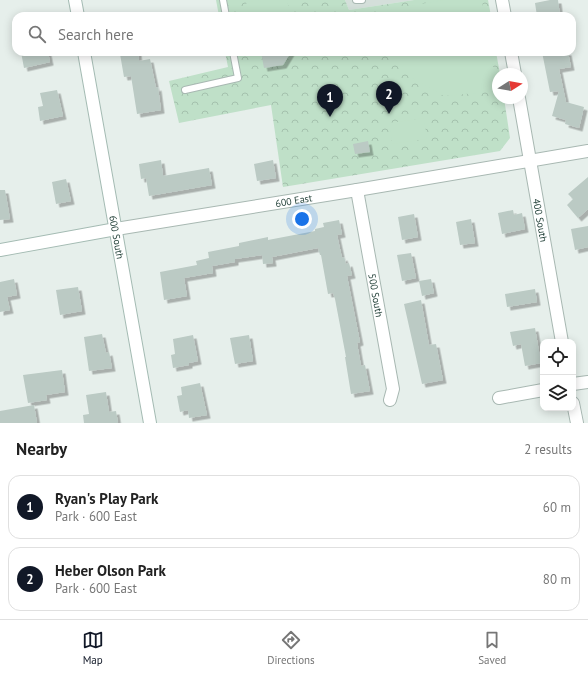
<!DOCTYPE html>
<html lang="en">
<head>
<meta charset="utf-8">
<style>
	:root { --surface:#fff; --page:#f6f6f6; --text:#222; --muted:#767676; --line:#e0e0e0; --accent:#111827 }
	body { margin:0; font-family:"PT Sans",sans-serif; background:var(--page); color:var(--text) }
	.controls { position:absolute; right:12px; bottom:12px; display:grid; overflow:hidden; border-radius:8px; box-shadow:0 2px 10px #0003 }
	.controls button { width:36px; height:36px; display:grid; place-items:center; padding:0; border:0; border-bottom:1px solid var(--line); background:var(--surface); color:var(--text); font:20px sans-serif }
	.compass { position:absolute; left:492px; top:68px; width:36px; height:36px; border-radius:50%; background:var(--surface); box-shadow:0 2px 10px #0003; rotate:79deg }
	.you { position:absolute; left:302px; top:219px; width:14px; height:14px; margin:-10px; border:3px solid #fff; border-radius:50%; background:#1a73e8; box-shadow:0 0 0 6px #1a73e833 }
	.badge { display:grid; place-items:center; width:26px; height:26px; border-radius:50%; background:var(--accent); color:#fff; font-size:13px; font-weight:700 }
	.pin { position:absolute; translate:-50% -33px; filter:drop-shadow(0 1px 2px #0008) }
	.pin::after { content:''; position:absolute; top:21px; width:14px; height:12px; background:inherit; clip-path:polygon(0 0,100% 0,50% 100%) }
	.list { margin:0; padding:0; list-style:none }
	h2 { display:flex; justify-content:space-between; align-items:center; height:52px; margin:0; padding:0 16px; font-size:17px }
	h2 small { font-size:13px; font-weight:400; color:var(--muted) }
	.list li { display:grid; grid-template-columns:26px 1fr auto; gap:12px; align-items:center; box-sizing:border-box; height:64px; margin:0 8px 8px; padding:0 8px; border:1px solid var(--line); border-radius:12px }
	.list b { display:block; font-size:15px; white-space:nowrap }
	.list p { margin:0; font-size:13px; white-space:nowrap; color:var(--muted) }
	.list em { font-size:13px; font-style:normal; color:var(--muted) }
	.icon { flex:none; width:22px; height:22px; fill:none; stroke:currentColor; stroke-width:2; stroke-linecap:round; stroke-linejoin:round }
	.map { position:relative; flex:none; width:588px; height:423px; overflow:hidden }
	.search { position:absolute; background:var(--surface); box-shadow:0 2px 10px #0003; left:12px; right:12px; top:12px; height:44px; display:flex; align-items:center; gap:10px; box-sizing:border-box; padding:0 14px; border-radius:12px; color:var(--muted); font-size:15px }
	.sheet { height:196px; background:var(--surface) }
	nav { display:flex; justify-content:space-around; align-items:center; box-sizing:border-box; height:56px; border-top:1px solid var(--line); background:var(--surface); font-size:11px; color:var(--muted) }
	nav a { display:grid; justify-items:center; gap:2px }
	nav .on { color:var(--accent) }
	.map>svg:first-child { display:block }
	.built { fill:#d4dfda }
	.park { fill:url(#park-crowns) }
	.pitch { fill:#bfe0c8 }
	.building { fill:#bbcac4; filter:url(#shadow) }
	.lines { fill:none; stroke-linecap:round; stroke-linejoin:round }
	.lane-casing { stroke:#a8b8b2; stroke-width:8 }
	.street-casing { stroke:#a8b8b2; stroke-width:14 }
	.secondary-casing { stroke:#a4bbb3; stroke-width:14 }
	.lane { stroke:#fff; stroke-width:6 }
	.street { stroke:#fff; stroke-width:12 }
	.secondary { stroke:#fff; stroke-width:12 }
	.labels { text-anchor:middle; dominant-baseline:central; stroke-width:3.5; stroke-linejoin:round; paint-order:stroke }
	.street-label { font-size:10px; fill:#24423a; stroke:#f7fbf9 }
</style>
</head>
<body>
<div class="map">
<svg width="588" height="423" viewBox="0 0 588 423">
	<defs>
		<pattern id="park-crowns" width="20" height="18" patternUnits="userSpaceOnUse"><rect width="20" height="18" fill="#bfe0c8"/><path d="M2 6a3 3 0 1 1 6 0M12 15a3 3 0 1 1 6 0" fill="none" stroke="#a4c1ad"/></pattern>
		<filter id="shadow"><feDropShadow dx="3.5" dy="3.5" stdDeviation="0" flood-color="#0004"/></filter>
	</defs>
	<rect width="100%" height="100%" fill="#e6efeb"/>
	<!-- built -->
	<polygon class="built" points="345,0 414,0 349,10"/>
	<!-- park -->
	<g class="park">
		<polygon points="216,0 345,0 349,10 414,0 488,0 491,16 219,16"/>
		<polygon points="225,52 496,52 500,74 498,74 498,98 504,98 510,138 500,151 283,187 271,105 179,123 169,81 228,67"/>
	</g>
	<!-- pitch -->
	<g class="pitch">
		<polygon points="259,0 287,0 290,13 272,16 249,16 246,2"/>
		<polygon points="443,0 482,0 484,16 389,16 387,10"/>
		<polygon points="398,52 491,52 497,91 444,96 404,73"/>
		<polygon points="424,118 427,139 392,144 389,123"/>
	</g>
	<!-- building -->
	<g class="building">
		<polygon points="550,0 558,0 560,16 537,16 535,3"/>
		<polygon points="21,52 48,52 50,62 24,68"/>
		<polygon points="133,52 138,52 139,61 150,59 156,88 158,87 161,110 137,114 131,76 124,77 120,54"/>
		<polygon points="261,52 291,52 283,65 264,68"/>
		<polygon points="542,52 568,52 571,67 559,69 566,102 584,107 579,128 565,124 566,120 552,116 559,91 550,92"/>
		<polygon points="57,90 63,116 40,121 38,107 43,106 40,93"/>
		<polygon points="368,141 370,152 355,154 353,144"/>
		<polygon points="161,160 163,176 209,168 212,185 149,196 146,178 141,179 139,164"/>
		<polygon points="273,160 276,178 257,181 254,164"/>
		<polygon points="588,177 588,209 578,218 567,205 573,199 568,194"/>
		<polygon points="66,179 71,201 56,204 52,182"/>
		<polygon points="0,190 5,190 10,219 0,220"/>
		<polygon points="513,210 514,215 522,213 525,229 502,234 498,213"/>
		<polygon points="414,214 418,237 402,240 398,217"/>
		<polygon points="471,219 475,243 460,245 456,222"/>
		<polygon points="339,220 342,234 337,235 342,258 344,257 346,264 349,263 352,275 347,276 360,342 357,343 361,366 365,365 370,391 351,394 345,357 346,357 335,299 333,293 328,294 321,255 320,255 318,248 272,257 273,263 263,264 262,255 235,259 235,262 212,266 213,273 184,278 187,296 164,300 160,272 197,265 196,261 209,258 208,252 239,246 239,243 268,237 268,240 315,231 315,229 324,227 323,223"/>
		<polygon points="588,226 588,247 575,250 571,229"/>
		<polygon points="411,253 416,278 402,281 397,255"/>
		<polygon points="14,279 17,295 7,297 10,310 0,312 0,282"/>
		<polygon points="431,279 434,293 422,296 419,281"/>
		<polygon points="78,287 82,311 60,315 56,290"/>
		<polygon points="535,289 537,302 507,307 505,294"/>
		<polygon points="421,300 429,345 436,344 443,380 422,384 404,304"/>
		<polygon points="535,328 541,363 525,366 521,344 513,346 510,332"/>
		<polygon points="102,334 106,353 109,352 112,368 89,371 84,337"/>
		<polygon points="193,335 198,361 189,363 189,365 173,368 171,355 175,354 173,339"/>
		<polygon points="249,335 253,361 235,364 230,338"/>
		<polygon points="62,370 65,392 46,395 47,400 28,403 23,375"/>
		<polygon points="200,383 207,415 189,418 188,410 180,412 177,396 182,395 181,387"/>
		<polygon points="106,392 109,412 116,411 118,423 84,423 83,415 89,414 86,395"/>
		<polygon points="34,405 37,423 0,423 0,411"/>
	</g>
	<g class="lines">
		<!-- lane casing -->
		<g class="lane-casing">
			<g id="lane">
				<polyline points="223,0 226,16"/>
				<polyline points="356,0 362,0"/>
				<polyline points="185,90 238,78 233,52"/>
			</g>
		</g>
		<!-- street casing -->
		<g class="street-casing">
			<g id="street">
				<polyline points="502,0 505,16"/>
				<polyline points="511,52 515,74"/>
				<path id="s1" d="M519,98L562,342"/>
				<path id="s2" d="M357,190L393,389L390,400"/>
				<path id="s3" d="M116,229L357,190L588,151"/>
				<polyline points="573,384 588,382"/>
				<polyline points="499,398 543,390"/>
				<polyline points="573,403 577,423"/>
			</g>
		</g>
		<!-- secondary casing -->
		<g class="secondary-casing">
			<g id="secondary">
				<polyline points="75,0 78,16"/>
				<path id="s4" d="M84,52L150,423"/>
				<polyline points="0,250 116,229"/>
			</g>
		</g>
		<!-- lane -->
		<use href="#lane" class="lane"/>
		<!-- street -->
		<use href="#street" class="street"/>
		<!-- secondary -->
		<use href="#secondary" class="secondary"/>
	</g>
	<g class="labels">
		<!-- street labels -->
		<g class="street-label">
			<text stroke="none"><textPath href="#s3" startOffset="180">600 East</textPath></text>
			<text stroke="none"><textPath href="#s1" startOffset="124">400 South</textPath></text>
			<text stroke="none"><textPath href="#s4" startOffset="188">600 South</textPath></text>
			<text stroke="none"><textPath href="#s2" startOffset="107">500 South</textPath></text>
		</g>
	</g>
</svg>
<div class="controls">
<button><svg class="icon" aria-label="locate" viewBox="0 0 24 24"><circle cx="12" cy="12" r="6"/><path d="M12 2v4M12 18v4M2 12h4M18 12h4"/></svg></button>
<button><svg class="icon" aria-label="layers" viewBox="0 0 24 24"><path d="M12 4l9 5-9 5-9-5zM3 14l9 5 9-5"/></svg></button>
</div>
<svg class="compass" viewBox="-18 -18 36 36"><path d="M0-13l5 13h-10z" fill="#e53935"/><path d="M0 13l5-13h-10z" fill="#767676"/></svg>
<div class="you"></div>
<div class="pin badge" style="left:330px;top:117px">1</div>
<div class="pin badge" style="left:389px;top:114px">2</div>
<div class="search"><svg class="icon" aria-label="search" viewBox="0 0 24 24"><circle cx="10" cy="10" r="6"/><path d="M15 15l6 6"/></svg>Search here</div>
</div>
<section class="sheet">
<h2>Nearby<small>2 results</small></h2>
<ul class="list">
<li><span class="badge">1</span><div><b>Ryan's Play Park</b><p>Park · 600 East</p></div><em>60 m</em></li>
<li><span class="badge">2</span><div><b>Heber Olson Park</b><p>Park · 600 East</p></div><em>80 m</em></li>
</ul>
</section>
<nav>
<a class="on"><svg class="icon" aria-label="map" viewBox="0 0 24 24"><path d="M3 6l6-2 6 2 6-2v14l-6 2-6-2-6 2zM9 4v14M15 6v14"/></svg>Map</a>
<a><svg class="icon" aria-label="directions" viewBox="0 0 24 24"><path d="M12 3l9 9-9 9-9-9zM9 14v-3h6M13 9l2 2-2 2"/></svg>Directions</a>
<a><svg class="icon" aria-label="saved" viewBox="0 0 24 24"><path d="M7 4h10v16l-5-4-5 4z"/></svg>Saved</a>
</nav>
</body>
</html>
